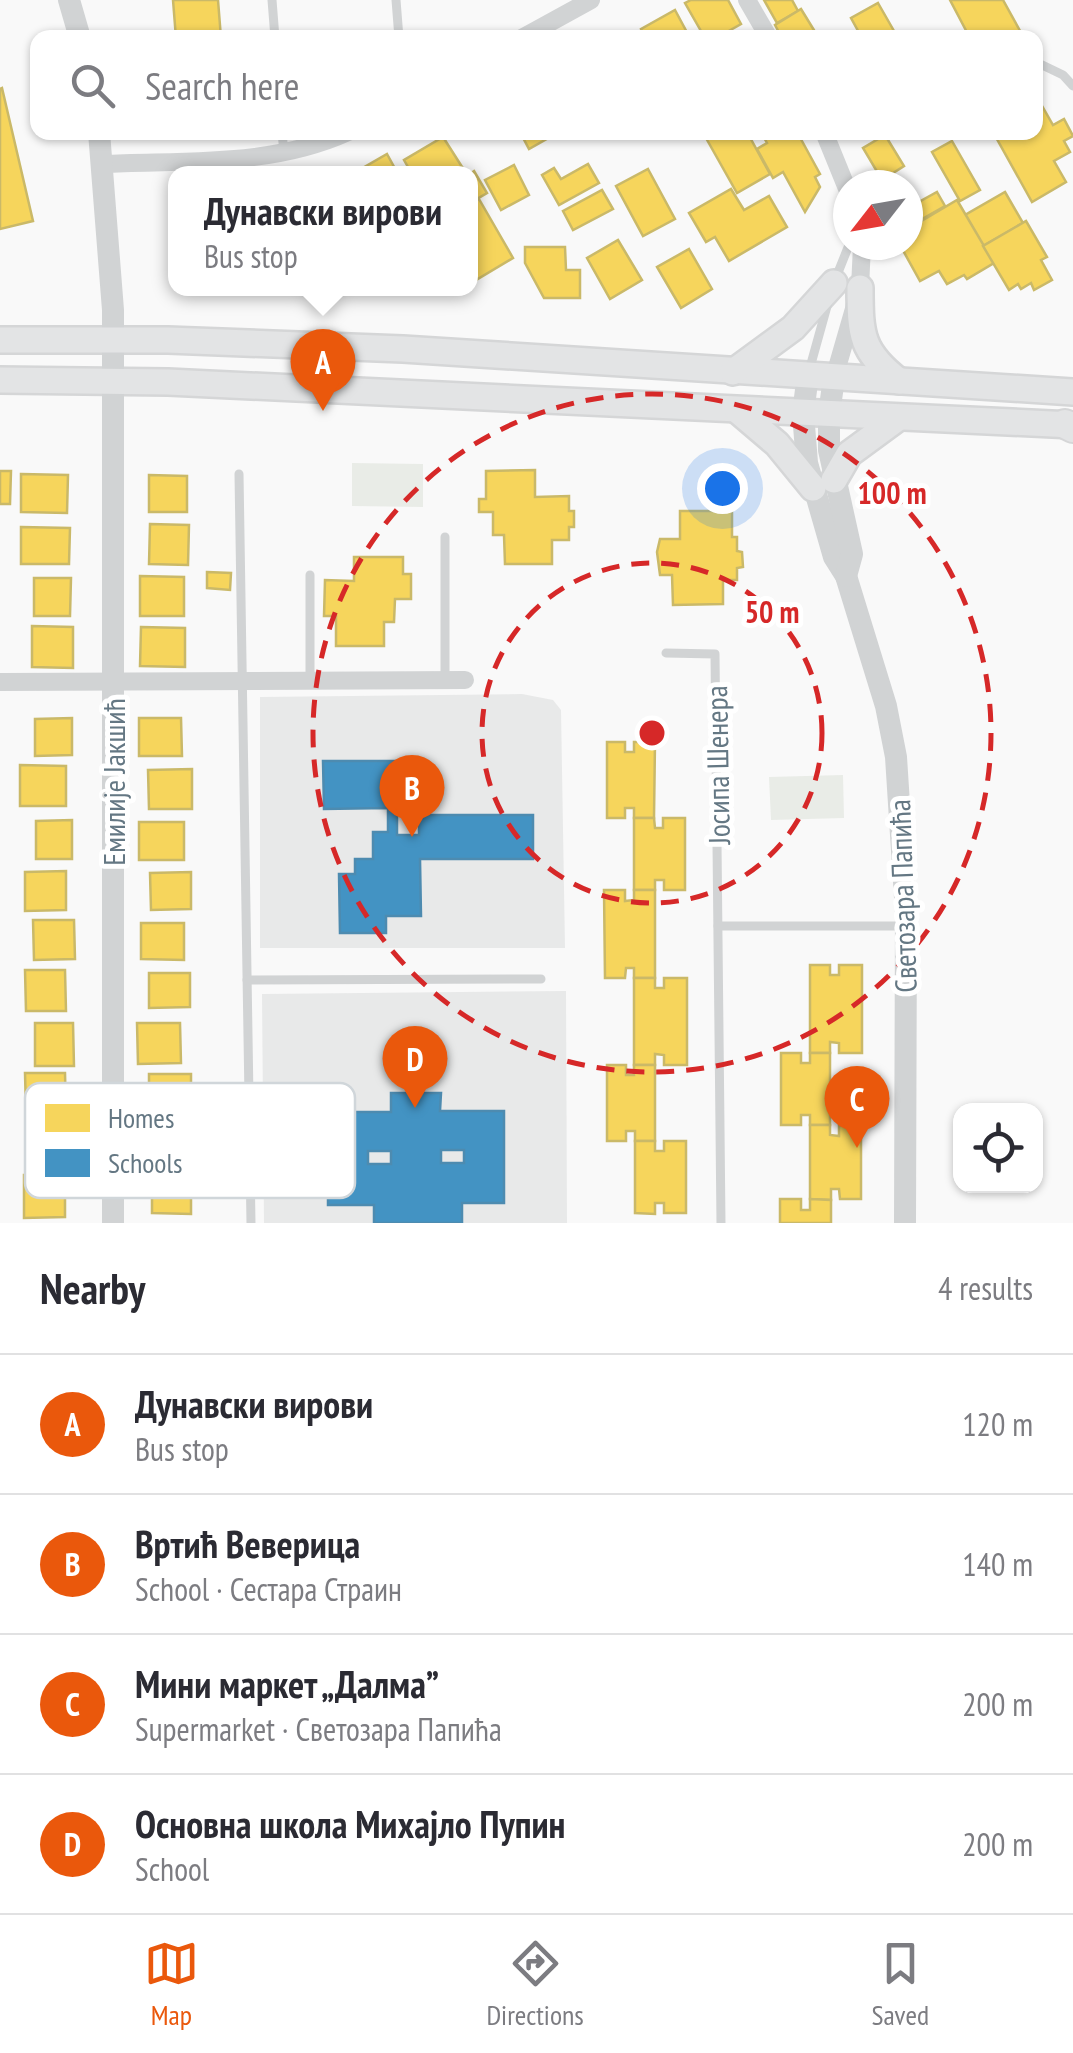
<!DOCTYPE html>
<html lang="en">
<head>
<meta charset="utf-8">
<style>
	:root { --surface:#fff; --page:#f7f7f7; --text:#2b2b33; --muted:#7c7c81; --line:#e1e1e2; --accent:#ea580c }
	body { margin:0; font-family:"PT Sans Narrow",sans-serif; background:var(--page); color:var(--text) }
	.controls { position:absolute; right:30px; bottom:30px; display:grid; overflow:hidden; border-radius:20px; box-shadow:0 2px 8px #0004 }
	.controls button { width:90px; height:90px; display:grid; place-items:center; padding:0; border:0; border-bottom:2px solid var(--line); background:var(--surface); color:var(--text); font:50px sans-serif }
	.compass { position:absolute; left:833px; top:170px; width:90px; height:90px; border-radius:50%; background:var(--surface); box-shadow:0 2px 8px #0004; rotate:239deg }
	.you { position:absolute; left:722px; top:488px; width:35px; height:35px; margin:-25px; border:8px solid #fff; border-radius:50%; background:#1a73e8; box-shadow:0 0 0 15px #1a73e833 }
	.badge { display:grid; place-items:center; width:65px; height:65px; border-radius:50%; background:var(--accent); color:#fff; font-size:32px; font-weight:700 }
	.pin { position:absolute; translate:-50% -82px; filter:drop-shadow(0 2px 5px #0008) }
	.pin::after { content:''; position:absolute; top:52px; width:35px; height:30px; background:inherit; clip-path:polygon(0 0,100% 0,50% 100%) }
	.popup { position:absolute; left:168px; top:166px; width:310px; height:130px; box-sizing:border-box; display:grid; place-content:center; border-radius:20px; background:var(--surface); filter:drop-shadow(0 2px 8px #0005); font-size:32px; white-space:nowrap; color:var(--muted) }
	.popup b { font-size:38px; color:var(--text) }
	.popup::after { content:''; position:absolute; left:50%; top:100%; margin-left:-20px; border:20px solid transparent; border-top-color:var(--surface) }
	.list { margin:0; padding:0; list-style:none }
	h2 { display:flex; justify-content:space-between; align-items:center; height:130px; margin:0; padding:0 40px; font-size:42px }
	h2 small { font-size:32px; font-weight:400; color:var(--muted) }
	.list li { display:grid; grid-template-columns:65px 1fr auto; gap:30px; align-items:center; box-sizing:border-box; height:140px; padding:0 40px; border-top:2px solid var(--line) }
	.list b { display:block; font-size:38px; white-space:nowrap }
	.list p { margin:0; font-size:32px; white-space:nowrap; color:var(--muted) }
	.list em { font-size:32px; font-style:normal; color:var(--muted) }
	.icon { flex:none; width:55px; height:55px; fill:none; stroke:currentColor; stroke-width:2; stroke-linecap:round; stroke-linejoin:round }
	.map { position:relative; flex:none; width:1073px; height:1223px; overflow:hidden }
	.search { position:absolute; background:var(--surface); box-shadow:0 2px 8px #0004; left:30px; right:30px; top:30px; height:110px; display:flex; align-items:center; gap:25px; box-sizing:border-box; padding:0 35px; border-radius:20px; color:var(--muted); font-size:38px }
	.sheet { height:690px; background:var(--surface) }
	nav { display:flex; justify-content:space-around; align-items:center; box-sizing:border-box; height:140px; border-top:2px solid var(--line); background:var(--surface); font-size:28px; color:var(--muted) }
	nav a { display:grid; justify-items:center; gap:5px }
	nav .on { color:var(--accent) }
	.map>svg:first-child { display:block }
	.built { fill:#e8e9e9 }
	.green { fill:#e9ece7 }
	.homes { fill:#f6d55c; stroke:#cab968; stroke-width:2.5 }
	.schools { fill:#4393c3; stroke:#4d8bb0; stroke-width:2.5; fill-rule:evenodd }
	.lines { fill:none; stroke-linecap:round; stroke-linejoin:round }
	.secondary-casing { stroke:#d5d6d7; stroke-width:30 }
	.primary-casing { stroke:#d5d6d7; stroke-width:32 }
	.service { stroke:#d1d3d4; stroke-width:9 }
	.minor { stroke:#d1d3d4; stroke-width:18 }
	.tertiary { stroke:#d1d3d4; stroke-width:22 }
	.secondary { stroke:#e3e4e5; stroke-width:25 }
	.primary { stroke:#e3e4e5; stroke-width:28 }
	.ring { fill:none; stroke:#d62828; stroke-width:5; stroke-dasharray:18 12 }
	.labels { text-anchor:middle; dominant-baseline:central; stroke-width:10; stroke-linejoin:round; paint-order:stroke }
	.street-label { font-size:30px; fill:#647783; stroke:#fff }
	.key { fill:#fff; stroke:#d0d6da; stroke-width:2.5 }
	.key-label { font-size:28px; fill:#647783 }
	.centre { fill:#d62828; stroke:#fff; stroke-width:5 }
	.ring-label { font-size:30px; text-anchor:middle; font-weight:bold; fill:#d62828; stroke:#fff; stroke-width:10; stroke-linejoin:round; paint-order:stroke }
</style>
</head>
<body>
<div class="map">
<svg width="1073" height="1223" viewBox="0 0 1073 1223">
	<rect width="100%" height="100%" fill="#f9f9f9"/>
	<!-- built -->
	<g class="built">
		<polygon points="522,694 553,700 561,710 565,948 260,948 260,697"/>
		<polygon points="566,991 567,1223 264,1223 262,994"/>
	</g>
	<!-- green -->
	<g class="green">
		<polygon points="352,463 423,464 423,507 352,506"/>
		<polygon points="843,775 844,818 771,820 769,777"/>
	</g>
	<!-- homes -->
	<g class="homes">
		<polygon points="173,0 218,0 221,38 176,38"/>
		<polygon points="691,0 728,0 741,24 727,32 729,38 705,38 685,3"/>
		<polygon points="764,0 792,0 798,11 777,23"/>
		<polygon points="950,0 1003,0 1024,38 970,38"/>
		<polygon points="878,3 898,38 862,38 851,18"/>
		<polygon points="801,9 817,35 782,38 775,25"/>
		<polygon points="675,10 690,38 645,38 641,29"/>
		<polygon points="2,88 33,221 0,229 0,89"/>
		<polygon points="1041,104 1053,125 1064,119 1073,136 1064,141 1070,152 1054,161 1066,182 1032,202 993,132 1036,132 1036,107"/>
		<polygon points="520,132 559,132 529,149"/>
		<polygon points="716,132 747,132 770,174 737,193 706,138"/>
		<polygon points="761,132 797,132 820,174 815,177 820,187 805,212 783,172 773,178 757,149 767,143"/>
		<polygon points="885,135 904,166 882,180 863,148"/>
		<polygon points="443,137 464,170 458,174 412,174 404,160"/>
		<polygon points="952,141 980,190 960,201 932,152"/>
		<polygon points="387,154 398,174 364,174 361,169"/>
		<polygon points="588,164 599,183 559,205 542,175 554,168 561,179"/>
		<polygon points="514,165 529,195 501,210 485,180"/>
		<polygon points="648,169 675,219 643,236 616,186"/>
		<polygon points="474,171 487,193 470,203 470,174"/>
		<polygon points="731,189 744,210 769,196 787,227 729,261 715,237 706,242 689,213"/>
		<polygon points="602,190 613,209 573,230 563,211"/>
		<polygon points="937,192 945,206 908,227 908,208"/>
		<polygon points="1005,192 1023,223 983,246 965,215"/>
		<polygon points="479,199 513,258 471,283 470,204"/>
		<polygon points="957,200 994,263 967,279 964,275 947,284 939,271 920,281 900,245 908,245 908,229"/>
		<polygon points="1026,221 1047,257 1041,260 1052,280 1034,290 1031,283 1021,289 1018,284 1009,290 983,246"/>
		<polygon points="618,240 642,280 610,299 587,258"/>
		<polygon points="525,247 565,247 566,270 580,270 580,298 544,298 525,263"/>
		<polygon points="689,249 712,289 681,308 657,267"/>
		<polygon points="535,470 535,497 569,496 569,511 574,511 574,527 569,527 569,540 552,540 552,564 505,564 504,535 493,535 493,512 479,512 479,499 486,499 486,471"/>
		<polygon points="0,471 11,471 10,504 0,504"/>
		<polygon points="21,474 68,475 67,513 21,512"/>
		<polygon points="149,475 187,476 187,512 149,512"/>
		<polygon points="680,511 732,511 732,537 737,537 737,551 742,552 743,567 737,568 737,580 723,580 723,604 673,605 672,575 660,575 657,552 660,539 680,539"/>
		<polygon points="150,524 189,525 188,565 149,564"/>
		<polygon points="21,527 70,528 69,564 21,564"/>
		<polygon points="354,557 403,557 403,574 411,574 411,599 395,599 394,622 384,622 384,646 336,646 336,616 324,616 325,580 354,581"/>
		<polygon points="207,572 231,573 230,590 207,588"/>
		<polygon points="140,576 184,577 184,616 140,616"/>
		<polygon points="34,578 71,578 70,616 34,616"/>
		<polygon points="32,626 73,627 73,668 32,667"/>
		<polygon points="141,627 185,628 185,667 140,666"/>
		<polygon points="72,718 72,755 35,756 35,719"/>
		<polygon points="139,718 181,718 182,756 139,756"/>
		<polygon points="607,742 625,742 625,752 634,752 634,742 655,742 654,818 634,818 634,808 625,808 625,818 607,818"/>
		<polygon points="20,765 66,766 66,806 20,806"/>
		<polygon points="192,769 192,809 149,809 148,770"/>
		<polygon points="634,818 654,818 655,828 663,828 663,818 685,818 685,890 664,890 664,880 655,880 655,890 634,890"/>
		<polygon points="72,820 72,859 36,859 36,821"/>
		<rect x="139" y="822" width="45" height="38"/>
		<polygon points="66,871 66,910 25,911 25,872"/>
		<polygon points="191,872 191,909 151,910 150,873"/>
		<polygon points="604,890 625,890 625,901 634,900 634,890 655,890 655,978 634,978 634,968 626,968 625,978 605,978"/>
		<polygon points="33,920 74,920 75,959 34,960"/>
		<polygon points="141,923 184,923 184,960 141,959"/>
		<polygon points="810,965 830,965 830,975 839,975 839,965 862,965 862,1053 839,1053 839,1043 830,1042 830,1053 810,1053"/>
		<polygon points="25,970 65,970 66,1011 26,1011"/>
		<polygon points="149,973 190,973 190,1007 149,1008"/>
		<polygon points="634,978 655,978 655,988 664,988 664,978 687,978 687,1065 664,1065 664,1055 655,1054 655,1065 634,1065"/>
		<polygon points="35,1023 73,1023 74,1066 35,1066"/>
		<polygon points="137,1023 180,1023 181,1063 138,1064"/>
		<polygon points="781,1053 801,1053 801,1063 810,1063 810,1053 830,1053 830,1125 810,1125 810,1115 801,1115 801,1125 781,1125"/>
		<polygon points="607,1065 626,1065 626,1075 634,1075 634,1065 655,1065 655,1141 635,1141 635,1131 626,1131 626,1141 607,1141"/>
		<polygon points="25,1073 65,1073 66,1112 26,1112"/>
		<rect x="149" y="1074" width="42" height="37"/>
		<polygon points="180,1123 181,1163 141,1163 140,1124"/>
		<polygon points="70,1125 71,1165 35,1166 35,1126"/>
		<polygon points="810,1125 830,1125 830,1135 839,1136 839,1125 861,1126 861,1199 840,1199 839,1189 831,1189 831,1200 810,1199"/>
		<polygon points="635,1141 655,1141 655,1151 664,1151 664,1141 686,1141 686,1213 664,1213 664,1203 655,1203 655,1214 635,1213"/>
		<polygon points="65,1174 65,1217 24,1218 24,1175"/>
		<polygon points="152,1177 191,1177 191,1214 152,1213"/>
		<polygon points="780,1199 801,1199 801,1210 810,1210 810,1199 831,1200 831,1223 780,1223"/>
	</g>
	<!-- schools -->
	<g class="schools">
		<polygon points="323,761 409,761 409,809 397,808 397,835 419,835 419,815 533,815 533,859 420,859 421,916 386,916 386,933 340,933 339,874 355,874 355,859 373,859 373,832 388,832 388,808 324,809"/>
		<path d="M391,1093H441L440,1111H504V1203H462V1223H374V1205H328V1112H391ZM441,1150H464V1163H441ZM368,1151H391V1164H368Z"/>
	</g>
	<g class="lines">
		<!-- secondary casing -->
		<g class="secondary-casing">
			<g id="secondary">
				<path d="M860,288C860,334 861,352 899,381"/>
				<polyline points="0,340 168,340 403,349 1073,392"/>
				<polyline points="733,372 793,328 834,283"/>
				<polyline points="0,380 168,382 1073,425"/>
				<polyline points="737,410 777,444 813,488"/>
				<polyline points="834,480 849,454 898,418"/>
			</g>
		</g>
		<!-- primary casing -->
		<g class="primary-casing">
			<polyline id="primary" points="1065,424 1073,428"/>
		</g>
		<!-- service -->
		<g class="service">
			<polyline points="272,0 275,38"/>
			<polyline points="396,0 399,38"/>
			<polyline points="1036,62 1063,75 1073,86"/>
			<polyline points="282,132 284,153"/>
			<polyline points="835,280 849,245"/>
			<polyline points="809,371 829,299"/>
			<polyline points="239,474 251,1223"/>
			<polyline points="310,575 310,681"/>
			<polyline points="666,653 715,654 721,1223"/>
			<polyline points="445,680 445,537"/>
			<polyline points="718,926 906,926"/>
			<polyline points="247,980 541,979"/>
		</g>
		<!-- minor -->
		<g class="minor">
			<polyline points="747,0 769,38"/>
			<polyline points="522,38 591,0"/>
			<polyline points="824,132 848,191"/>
			<path d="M103,164C185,160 271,167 348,132"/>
			<polyline points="834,378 860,288 862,245"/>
			<polyline points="0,682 465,680"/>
		</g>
		<!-- tertiary -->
		<g class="tertiary">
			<polyline points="69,0 80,38"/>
			<polyline points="99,132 113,310 113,1223"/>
			<polyline points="808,375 803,413 807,463 834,557 846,576 886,706 896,757 906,913 905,1223"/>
			<polyline points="834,378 829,414 829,450 852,554 846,576"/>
		</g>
		<!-- secondary -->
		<use href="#secondary" class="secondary"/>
		<!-- primary -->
		<use href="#primary" class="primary"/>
	</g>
	<!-- distance rings -->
	<g class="ring">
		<circle cx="652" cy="733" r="170"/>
		<circle cx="652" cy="733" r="339"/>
	</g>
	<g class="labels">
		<!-- street labels -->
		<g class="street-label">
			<text transform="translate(717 765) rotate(-91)">Јосипа Шенера</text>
			<text transform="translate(113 782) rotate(-90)">Емилије Јакшић</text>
			<text transform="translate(902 896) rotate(-92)">Светозара Папића</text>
		</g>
	</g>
	<!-- legend -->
	<rect x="25" y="1083" width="330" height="115" rx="15" class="key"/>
	<rect x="45" y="1104" width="45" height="28" fill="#f6d55c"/>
	<rect x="45" y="1149" width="45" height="28" fill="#4393c3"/>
	<g class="key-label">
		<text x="108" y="1128">Homes</text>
		<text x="108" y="1173">Schools</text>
	</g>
	<circle cx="652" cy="733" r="15" class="centre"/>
	<g class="ring-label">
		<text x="892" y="504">100 m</text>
		<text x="772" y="623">50 m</text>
	</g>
</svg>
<div class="controls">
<button><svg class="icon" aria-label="locate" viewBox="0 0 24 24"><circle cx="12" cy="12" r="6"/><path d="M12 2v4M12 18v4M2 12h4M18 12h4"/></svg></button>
</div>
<svg class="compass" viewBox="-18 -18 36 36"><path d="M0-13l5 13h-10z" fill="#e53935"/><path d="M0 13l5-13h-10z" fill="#7c7c81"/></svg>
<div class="you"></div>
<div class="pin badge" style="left:323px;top:411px">A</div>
<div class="popup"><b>Дунавски вирови</b>Bus stop</div>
<div class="pin badge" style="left:412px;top:837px">B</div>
<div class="pin badge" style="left:857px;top:1148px">C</div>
<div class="pin badge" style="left:415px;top:1108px">D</div>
<div class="search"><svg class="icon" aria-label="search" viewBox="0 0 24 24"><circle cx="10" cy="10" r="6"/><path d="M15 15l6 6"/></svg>Search here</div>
</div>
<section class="sheet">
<h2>Nearby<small>4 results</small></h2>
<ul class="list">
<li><span class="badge">A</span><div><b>Дунавски вирови</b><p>Bus stop</p></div><em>120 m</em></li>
<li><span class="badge">B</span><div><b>Вртић Веверица</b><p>School · Сестара Страин</p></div><em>140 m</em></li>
<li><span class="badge">C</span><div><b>Мини маркет „Далма”</b><p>Supermarket · Светозара Папића</p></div><em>200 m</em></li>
<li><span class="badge">D</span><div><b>Основна школа Михајло Пупин</b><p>School</p></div><em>200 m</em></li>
</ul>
</section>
<nav>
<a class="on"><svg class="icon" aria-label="map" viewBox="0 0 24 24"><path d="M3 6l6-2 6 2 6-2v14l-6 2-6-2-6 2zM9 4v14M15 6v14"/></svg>Map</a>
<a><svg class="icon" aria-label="directions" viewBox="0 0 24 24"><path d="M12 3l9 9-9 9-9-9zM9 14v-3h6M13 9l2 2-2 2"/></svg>Directions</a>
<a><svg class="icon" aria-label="saved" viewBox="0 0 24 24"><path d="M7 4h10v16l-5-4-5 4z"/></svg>Saved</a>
</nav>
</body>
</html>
